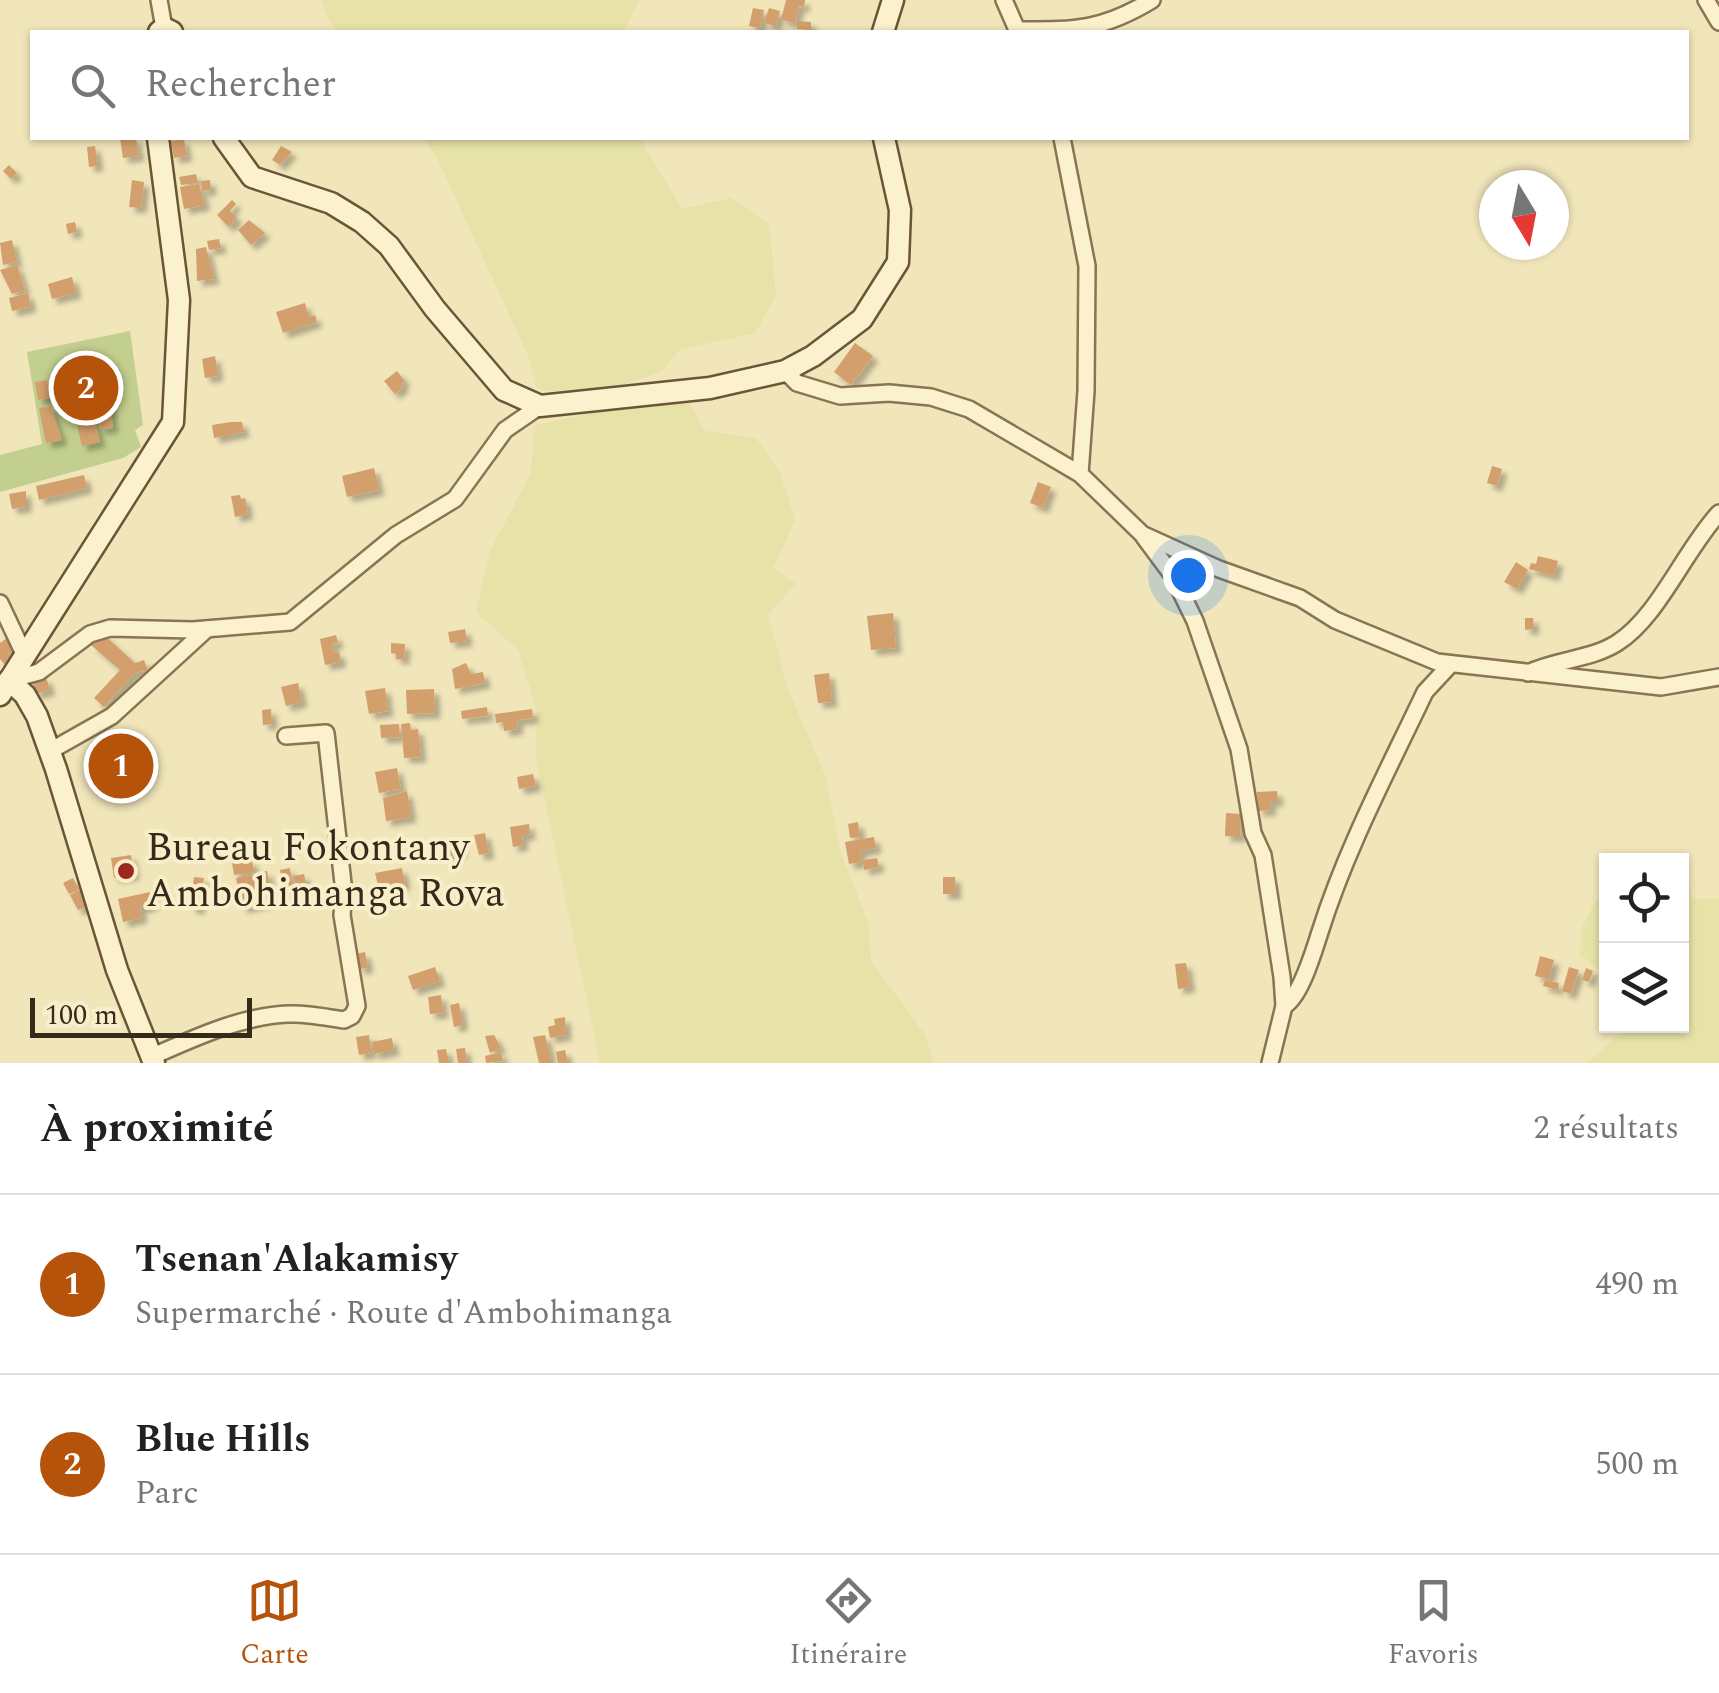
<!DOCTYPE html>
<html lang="fr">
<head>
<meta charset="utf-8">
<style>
	:root { --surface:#fff; --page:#f2f2f2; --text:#222; --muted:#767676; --line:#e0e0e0; --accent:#b45309 }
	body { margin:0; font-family:Spectral,serif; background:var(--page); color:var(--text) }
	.controls { position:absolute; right:30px; bottom:30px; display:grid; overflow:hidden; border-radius:0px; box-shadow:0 2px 8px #0004 }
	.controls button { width:90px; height:90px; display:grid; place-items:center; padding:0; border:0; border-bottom:2px solid var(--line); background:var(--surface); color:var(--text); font:50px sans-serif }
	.compass { position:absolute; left:1479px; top:170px; width:90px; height:90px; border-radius:50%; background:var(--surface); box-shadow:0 2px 8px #0004; rotate:170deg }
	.scale { position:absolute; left:30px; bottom:25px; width:222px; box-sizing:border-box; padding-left:10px; border:5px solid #372a1a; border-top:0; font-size:28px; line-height:35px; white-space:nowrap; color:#372a1a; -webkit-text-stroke:8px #f8eeca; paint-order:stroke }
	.you { position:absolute; left:1188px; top:575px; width:35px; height:35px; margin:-25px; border:8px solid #fff; border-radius:50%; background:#1a73e8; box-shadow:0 0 0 15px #1a73e833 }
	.badge { display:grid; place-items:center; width:65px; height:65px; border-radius:50%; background:var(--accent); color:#fff; font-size:32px; font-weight:700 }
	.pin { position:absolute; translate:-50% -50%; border:5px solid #fff; box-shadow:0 2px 10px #0006 }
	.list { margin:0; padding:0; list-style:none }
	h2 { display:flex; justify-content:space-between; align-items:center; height:130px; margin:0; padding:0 40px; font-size:42px }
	h2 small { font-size:32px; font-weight:400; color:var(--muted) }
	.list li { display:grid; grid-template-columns:65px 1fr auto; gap:30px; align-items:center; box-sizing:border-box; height:180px; padding:0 40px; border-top:2px solid var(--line) }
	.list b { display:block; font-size:38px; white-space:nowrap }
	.list p { margin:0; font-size:32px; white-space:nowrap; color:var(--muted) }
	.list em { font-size:32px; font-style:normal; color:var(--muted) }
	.icon { flex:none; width:55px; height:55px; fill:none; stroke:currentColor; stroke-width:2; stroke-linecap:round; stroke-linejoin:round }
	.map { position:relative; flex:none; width:1719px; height:1063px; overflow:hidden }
	.search { position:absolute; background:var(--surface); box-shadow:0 2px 8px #0004; left:30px; right:30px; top:30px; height:110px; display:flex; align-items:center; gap:25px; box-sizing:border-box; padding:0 35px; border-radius:0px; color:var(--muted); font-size:38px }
	.sheet { height:490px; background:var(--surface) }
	nav { display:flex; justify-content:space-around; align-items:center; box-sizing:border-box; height:140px; border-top:2px solid var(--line); background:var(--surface); font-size:28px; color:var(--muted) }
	nav a { display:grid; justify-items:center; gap:5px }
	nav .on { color:var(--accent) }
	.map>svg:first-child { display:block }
	.farmland { fill:#e7e2a7 }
	.green { fill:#c3cf8e }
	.building { fill:#d39f6c; filter:url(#shadow) }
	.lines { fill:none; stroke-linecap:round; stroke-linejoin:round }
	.street-casing { stroke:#897453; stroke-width:20 }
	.secondary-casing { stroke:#6a5537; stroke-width:25 }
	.street { stroke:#fcf1cd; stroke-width:15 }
	.secondary { stroke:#fcf1cd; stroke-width:20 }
	.poi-dot { fill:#9d271e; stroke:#f8eeca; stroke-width:4 }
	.labels { text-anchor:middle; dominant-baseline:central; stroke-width:8; stroke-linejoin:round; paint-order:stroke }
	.poi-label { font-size:40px; fill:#372a1a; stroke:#f8eeca; text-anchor:start }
</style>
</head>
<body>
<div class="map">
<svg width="1719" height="1063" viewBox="0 0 1719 1063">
	<defs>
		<filter id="shadow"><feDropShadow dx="5.5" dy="5.5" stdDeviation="2.5" flood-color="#0004"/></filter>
	</defs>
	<rect width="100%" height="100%" fill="#f1e5ba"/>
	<!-- farmland -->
	<g class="farmland">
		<polygon points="321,0 640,0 623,32 339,32 328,19"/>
		<polygon points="423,138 639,138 682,209 731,198 769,224 776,296 755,333 681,349 660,372 605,391 579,394 537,389 527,353 437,158"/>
		<polygon points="688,401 705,431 756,438 779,470 795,520 773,568 796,584 768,615 787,687 825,775 840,850 869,925 871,961 925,1035 933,1063 600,1063 536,757 537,710 518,650 476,612 490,551 531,473 535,425 621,407 650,407"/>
		<polygon points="1682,879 1690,882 1691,899 1719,898 1719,1063 1587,1063 1628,1026 1682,1026"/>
		<polygon points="1606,898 1606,972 1599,970 1580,955 1582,927 1596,901"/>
	</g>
	<!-- green -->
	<polygon class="green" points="130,331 143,425 135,430 141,447 123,458 0,492 0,455 42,444 27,352"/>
	<!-- building -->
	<g class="building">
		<polygon points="786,0 805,0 804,7 799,6 795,23 781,20"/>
		<polygon points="753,8 764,10 760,28 749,26"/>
		<polygon points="769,8 780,11 776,26 764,23"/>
		<polygon points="797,21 811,22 811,30 797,29"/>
		<polygon points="120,138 136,138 139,156 123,158"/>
		<polygon points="184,139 187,156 174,158 171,141"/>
		<polygon points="95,146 98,166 89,167 87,147"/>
		<polygon points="281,146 292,152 280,165 272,160"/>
		<polygon points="9,165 17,173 11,179 3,171"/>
		<polygon points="196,174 198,183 181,185 179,177"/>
		<polygon points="132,180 144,182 141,208 129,207"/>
		<polygon points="210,180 211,190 202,191 201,181"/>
		<polygon points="199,184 205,205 184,209 180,187"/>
		<polygon points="232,200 236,204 230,211 237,218 229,227 217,215"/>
		<polygon points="249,220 265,233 251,245 238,230"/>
		<polygon points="75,222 77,232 68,234 66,224"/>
		<polygon points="219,239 221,248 209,250 207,241"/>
		<polygon points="12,240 17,262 3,265 0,243"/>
		<polygon points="206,247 214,279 197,281 196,249"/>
		<polygon points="17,265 25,290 12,294 0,270"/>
		<polygon points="72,277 76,293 52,299 48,284"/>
		<polygon points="28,293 31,307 12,311 9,298"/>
		<polygon points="305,303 309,317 315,315 317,322 283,333 276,312"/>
		<polygon points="855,343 873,356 851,385 834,372"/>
		<polygon points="215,356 218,376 205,378 202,359"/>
		<polygon points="397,371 405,381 401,384 404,386 395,394 384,381"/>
		<polygon points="47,380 50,398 38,400 35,382"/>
		<polygon points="110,401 113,428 100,429 97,402"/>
		<polygon points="51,406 62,440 46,443 39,408"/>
		<polygon points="92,407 100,442 82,446 74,411"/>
		<polygon points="231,422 242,422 244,432 214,438 212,425"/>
		<polygon points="1492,466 1502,469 1497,486 1487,483"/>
		<polygon points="374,468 379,490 347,497 342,476"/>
		<polygon points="84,475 87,488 39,500 36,486"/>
		<polygon points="1038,482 1051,487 1043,508 1030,503"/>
		<polygon points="26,491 26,507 12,509 9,494"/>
		<polygon points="240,495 241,499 245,498 248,514 235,517 231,496"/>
		<polygon points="1538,556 1558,561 1554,576 1529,569 1531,563 1536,564"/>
		<polygon points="1516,562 1528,570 1517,589 1504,582"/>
		<polygon points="893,613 896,648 871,650 867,616"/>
		<polygon points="1525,618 1533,618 1534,629 1525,630"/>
		<polygon points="465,629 467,641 450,643 448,632"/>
		<polygon points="102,633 135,663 144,660 148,670 135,673 104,707 94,698 120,670 91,645"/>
		<polygon points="336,635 338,643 332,644 334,653 339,652 341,662 325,665 320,639"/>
		<polygon points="7,638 15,648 9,654 13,659 5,665 0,659 0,643"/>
		<polygon points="391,643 405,644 404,659 396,659 396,654 391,653"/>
		<polygon points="466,663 471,674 483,672 485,683 455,689 452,669"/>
		<polygon points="829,673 832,702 818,703 814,675"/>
		<polygon points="46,677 50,690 36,694 32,681"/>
		<polygon points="298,683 302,702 286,706 281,687"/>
		<polygon points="385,688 388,711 369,714 365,691"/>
		<polygon points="434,689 435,713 407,714 406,690"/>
		<polygon points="487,707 488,716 462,719 461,711"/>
		<polygon points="271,709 272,724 263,725 262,710"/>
		<polygon points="532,709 533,718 517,720 518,729 504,731 503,722 496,723 495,714"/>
		<polygon points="410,723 411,730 418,729 421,757 404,758 401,724"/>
		<polygon points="399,724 400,737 381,738 380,725"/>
		<polygon points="397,768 401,789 379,793 375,772"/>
		<polygon points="533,774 536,786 519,789 517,777"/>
		<polygon points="407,791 411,817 386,821 383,798"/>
		<polygon points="1277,791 1278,801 1270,801 1271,810 1258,811 1257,792"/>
		<polygon points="1226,813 1241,814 1240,837 1225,836"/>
		<polygon points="858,822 860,837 850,838 848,824"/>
		<polygon points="529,824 530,834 522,836 523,845 513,847 510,827"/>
		<polygon points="485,833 489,853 479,855 474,835"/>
		<polygon points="874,837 876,848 860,851 862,862 849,864 845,842"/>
		<polygon points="459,841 461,853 443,856 441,844"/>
		<polygon points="131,855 134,875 114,878 111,858"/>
		<polygon points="877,858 879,867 864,870 863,860"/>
		<polygon points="252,860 254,872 234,875 232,863"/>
		<polygon points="290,868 293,888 284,890 280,870"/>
		<polygon points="402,868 405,884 379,889 375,873"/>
		<polygon points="267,871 271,891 266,892 268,902 242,908 236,878"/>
		<polygon points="304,874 307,888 298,890 293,876"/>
		<polygon points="194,877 204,878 199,909 190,908"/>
		<polygon points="943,877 955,877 956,894 943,894"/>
		<polygon points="73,878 79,889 69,894 63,883"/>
		<polygon points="80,890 87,906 78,910 70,895"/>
		<polygon points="150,892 153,905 140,908 142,918 123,922 118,899"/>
		<polygon points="365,952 368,968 359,969 356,954"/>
		<polygon points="1540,956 1554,960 1549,979 1535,976"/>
		<polygon points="1186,963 1190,987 1178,989 1175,964"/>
		<polygon points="435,967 440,981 413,990 408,976"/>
		<polygon points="1569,967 1579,970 1571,994 1562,991"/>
		<polygon points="1586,968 1593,971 1589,982 1582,980"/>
		<polygon points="1545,980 1559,983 1558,990 1543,986"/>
		<polygon points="441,995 443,1013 430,1014 428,997"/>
		<polygon points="459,1003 463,1025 454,1027 450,1005"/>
		<polygon points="565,1017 566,1035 550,1038 548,1027 555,1025 554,1019"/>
		<polygon points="369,1035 371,1053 359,1055 356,1037"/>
		<polygon points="494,1035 501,1048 490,1053 485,1036"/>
		<polygon points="545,1035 552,1063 539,1063 533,1037"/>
		<polygon points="392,1038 394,1050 374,1054 372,1042"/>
		<polygon points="465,1048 467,1063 458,1063 456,1049"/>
		<polygon points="446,1049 449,1063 439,1063 437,1050"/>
		<polygon points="565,1050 568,1063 558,1063 556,1052"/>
		<polygon points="501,1052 503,1061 486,1063 485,1056"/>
	</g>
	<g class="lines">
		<!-- street casing -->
		<g class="street-casing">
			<g id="street">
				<polyline points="159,0 164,28"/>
				<polyline points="1004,0 1018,32"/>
				<polyline points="1706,0 1719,22"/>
				<path d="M1017,30C1074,30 1101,31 1152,0"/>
				<polyline points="1062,138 1087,266 1086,391 1080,474"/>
				<polyline points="785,371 797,383 840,396 889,393 931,397 969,409 1080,474 1142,534 1219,569 1300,598 1335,620 1437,662 1661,687 1719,677"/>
				<polyline points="1144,537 1173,576 1195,621 1239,749 1253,833 1263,855 1282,977 1284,1006 1270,1063"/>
				<polyline points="0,603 24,654"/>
				<path d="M1528,673C1557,659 1590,660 1617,643C1659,616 1684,551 1719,513"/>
				<polyline points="9,680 39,672 90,634 110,628 193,630 290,622 396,535 455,499 505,430 540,406"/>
				<polyline points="50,751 112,716 207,629"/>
				<path d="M1284,1006C1301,997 1314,950 1320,932C1346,849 1388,770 1425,692L1450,665"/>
				<path d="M151,1057C194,1038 241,1016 288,1014C306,1013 326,1017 344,1020L352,1016L357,1006L342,915L344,892L326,733L286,736"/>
			</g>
		</g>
		<!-- secondary casing -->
		<g class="secondary-casing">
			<g id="secondary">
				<polyline points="159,32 164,28 172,32"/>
				<polyline points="883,32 893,0"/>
				<polyline points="224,138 252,177 331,203 362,222 389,246 435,309 504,390 540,406 710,388 785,371 813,356 862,319 898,262 900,210 884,138"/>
				<polyline points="9,680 25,695 37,716 56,769 117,970 154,1063"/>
				<polyline points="0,695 173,422 179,300 158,138"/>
			</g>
		</g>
		<!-- street -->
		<use href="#street" class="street"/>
		<!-- secondary -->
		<use href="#secondary" class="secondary"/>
	</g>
	<!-- markers -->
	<circle class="poi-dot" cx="126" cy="871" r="10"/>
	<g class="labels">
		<!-- poi labels -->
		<g class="poi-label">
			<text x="146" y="848">Bureau Fokontany<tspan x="146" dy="46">Ambohimanga Rova</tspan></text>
		</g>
	</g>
</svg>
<div class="controls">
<button><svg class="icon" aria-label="locate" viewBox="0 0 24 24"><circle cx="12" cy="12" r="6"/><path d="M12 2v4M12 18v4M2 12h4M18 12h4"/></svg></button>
<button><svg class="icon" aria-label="layers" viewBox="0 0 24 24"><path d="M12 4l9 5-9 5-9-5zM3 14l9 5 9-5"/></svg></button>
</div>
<svg class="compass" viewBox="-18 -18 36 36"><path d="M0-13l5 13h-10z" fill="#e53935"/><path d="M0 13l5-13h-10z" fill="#767676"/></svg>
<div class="scale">100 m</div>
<div class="you"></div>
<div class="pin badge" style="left:121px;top:766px">1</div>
<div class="pin badge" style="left:86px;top:388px">2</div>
<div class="search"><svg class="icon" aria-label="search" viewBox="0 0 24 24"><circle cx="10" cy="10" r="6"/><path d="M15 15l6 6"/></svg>Rechercher</div>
</div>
<section class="sheet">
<h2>À proximité<small>2 résultats</small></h2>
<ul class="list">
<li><span class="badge">1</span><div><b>Tsenan'Alakamisy</b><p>Supermarché · Route d'Ambohimanga</p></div><em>490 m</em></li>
<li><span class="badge">2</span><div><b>Blue Hills</b><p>Parc</p></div><em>500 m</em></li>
</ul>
</section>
<nav>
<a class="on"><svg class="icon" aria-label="map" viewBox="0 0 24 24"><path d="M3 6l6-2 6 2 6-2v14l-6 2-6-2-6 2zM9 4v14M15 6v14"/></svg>Carte</a>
<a><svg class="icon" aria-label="directions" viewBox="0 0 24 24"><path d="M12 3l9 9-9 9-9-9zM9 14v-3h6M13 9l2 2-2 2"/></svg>Itinéraire</a>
<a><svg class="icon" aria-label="saved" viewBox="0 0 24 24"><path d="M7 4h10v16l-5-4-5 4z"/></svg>Favoris</a>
</nav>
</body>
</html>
